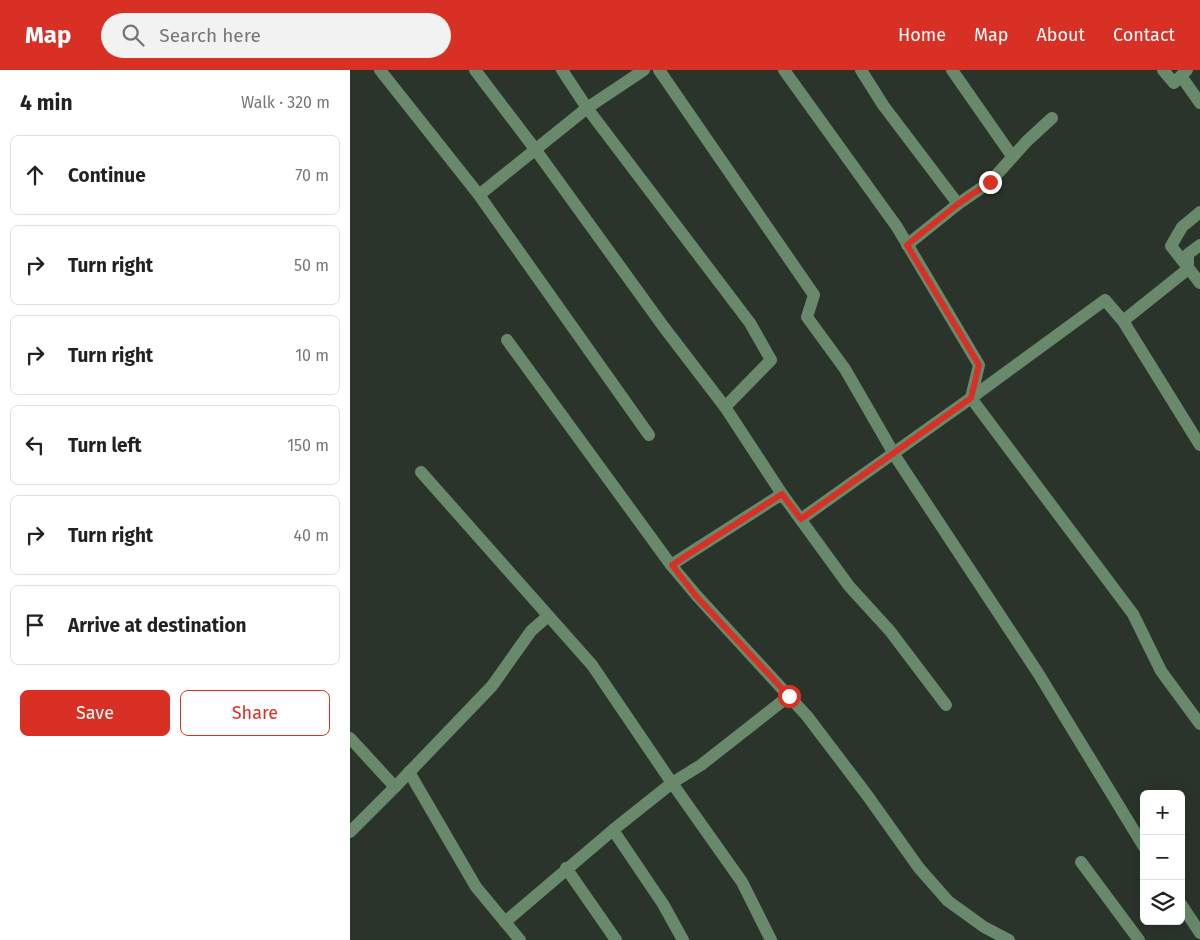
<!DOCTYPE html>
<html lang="en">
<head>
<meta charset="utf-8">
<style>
	:root { --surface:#fff; --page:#f2f2f2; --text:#222; --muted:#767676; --line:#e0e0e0; --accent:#d93025 }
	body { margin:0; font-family:"Fira Sans",sans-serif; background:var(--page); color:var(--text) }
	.controls { position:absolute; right:15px; bottom:15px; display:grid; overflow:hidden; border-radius:8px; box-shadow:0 5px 20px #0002 }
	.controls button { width:45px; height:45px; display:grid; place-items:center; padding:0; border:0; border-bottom:1px solid var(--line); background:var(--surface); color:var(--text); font:25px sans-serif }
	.stop { position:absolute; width:15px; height:15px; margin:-11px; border:4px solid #d93025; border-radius:50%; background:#fff }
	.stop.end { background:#d93025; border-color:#fff; box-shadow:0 1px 5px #0008 }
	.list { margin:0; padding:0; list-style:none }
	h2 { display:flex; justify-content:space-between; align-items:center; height:65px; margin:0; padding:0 20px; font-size:21px }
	h2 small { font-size:16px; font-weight:400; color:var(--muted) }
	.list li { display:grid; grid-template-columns:32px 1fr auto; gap:15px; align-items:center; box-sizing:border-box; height:80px; margin:0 10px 10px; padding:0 10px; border:1px solid var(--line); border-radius:8px }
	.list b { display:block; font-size:19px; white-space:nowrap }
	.list em { font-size:16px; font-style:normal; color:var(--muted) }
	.actions { display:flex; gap:10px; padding:15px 20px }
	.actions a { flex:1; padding:11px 0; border:1px solid var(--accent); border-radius:8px; text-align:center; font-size:18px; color:var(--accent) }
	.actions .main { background:var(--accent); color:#fff }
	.icon { flex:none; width:28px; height:28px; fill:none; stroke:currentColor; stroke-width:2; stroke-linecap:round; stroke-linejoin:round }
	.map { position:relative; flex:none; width:850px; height:870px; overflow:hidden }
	header { display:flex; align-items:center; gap:30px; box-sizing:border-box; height:70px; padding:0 25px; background:var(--accent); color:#fff }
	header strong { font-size:24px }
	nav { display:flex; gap:28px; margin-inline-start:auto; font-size:18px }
	.search { width:350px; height:45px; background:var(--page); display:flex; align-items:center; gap:12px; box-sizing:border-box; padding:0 18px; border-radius:28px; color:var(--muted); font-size:19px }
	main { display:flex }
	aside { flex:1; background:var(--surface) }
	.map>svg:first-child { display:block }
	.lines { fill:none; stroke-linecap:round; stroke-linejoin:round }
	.minor { stroke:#68896b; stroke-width:12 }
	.route { stroke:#d93025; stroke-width:6 }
</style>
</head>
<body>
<header>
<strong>Map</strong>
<div class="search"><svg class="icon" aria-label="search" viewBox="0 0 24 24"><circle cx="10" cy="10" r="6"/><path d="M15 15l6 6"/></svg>Search here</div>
<nav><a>Home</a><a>Map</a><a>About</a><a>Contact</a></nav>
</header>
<main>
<aside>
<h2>4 min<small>Walk · 320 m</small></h2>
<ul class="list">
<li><svg class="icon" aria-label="ahead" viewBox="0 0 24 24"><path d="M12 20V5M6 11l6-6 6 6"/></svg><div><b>Continue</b></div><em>70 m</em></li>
<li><svg class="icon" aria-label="right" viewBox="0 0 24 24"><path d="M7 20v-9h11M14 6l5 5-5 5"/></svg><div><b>Turn right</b></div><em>50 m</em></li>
<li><svg class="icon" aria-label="right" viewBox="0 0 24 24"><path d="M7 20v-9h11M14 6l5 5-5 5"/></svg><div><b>Turn right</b></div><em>10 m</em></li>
<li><svg class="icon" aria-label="left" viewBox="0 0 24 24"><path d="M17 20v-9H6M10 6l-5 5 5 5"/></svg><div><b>Turn left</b></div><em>150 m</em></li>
<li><svg class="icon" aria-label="right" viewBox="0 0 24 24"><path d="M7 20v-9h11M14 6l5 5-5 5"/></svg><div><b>Turn right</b></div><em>40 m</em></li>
<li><svg class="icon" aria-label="arrive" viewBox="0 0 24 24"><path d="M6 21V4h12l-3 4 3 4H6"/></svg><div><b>Arrive at destination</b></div></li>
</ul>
<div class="actions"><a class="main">Save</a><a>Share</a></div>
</aside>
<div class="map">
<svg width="850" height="870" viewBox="0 0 850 870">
	<rect width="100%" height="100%" fill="#2a342b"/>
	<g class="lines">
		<!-- minor -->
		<g class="minor">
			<polyline points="30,0 129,125 299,365"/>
			<polyline points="125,0 185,79 313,256 375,337 432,424"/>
			<polyline points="212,0 237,38 400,253 421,290 375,337"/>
			<polyline points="309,0 464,225 457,247 495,299 547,389 688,603 794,777"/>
			<polyline points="434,0 547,157 629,295 621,328 783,544 811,601 850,654"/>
			<polyline points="511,0 533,35 608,134"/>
			<polyline points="602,0 662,86"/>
			<polyline points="813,0 824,13 837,0"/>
			<polyline points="831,6 850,33"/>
			<polyline points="129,125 237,38 294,0"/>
			<polyline points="850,142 832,157 821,176 850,213"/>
			<polyline points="557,175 608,134 640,112 677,71 702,48"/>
			<polyline points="850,175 838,184 838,199 773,251 850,375"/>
			<polyline points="157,270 321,495"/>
			<polyline points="71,402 242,595 322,713 392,812 421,870"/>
			<polyline points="451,449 621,328 755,230 773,251"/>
			<polyline points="596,635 540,561 499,516 432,424 321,495 347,526 457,646 517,725 569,798 598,831 634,857 659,870"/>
			<polyline points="0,668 45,717"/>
			<polyline points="59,702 126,817 170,870"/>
			<polyline points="263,760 313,834 333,870"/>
			<polyline points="0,762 45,717 142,616 181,561 198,546"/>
			<polyline points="731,792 789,870"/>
			<polyline points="216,798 266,870"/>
			<polyline points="831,834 850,863"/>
			<polyline points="155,852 263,760 322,713 351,695 439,626"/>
		</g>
	</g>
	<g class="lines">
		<!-- route -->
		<polyline class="route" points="439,626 346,526 322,495 432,424 451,449 621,328 629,295 557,175 608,134 640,112"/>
	</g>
</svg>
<div class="controls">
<button>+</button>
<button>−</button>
<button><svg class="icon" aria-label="layers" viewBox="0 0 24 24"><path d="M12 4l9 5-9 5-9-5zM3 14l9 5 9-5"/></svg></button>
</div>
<div class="stop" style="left:439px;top:626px"></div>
<div class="stop end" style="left:640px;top:112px"></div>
</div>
</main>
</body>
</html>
